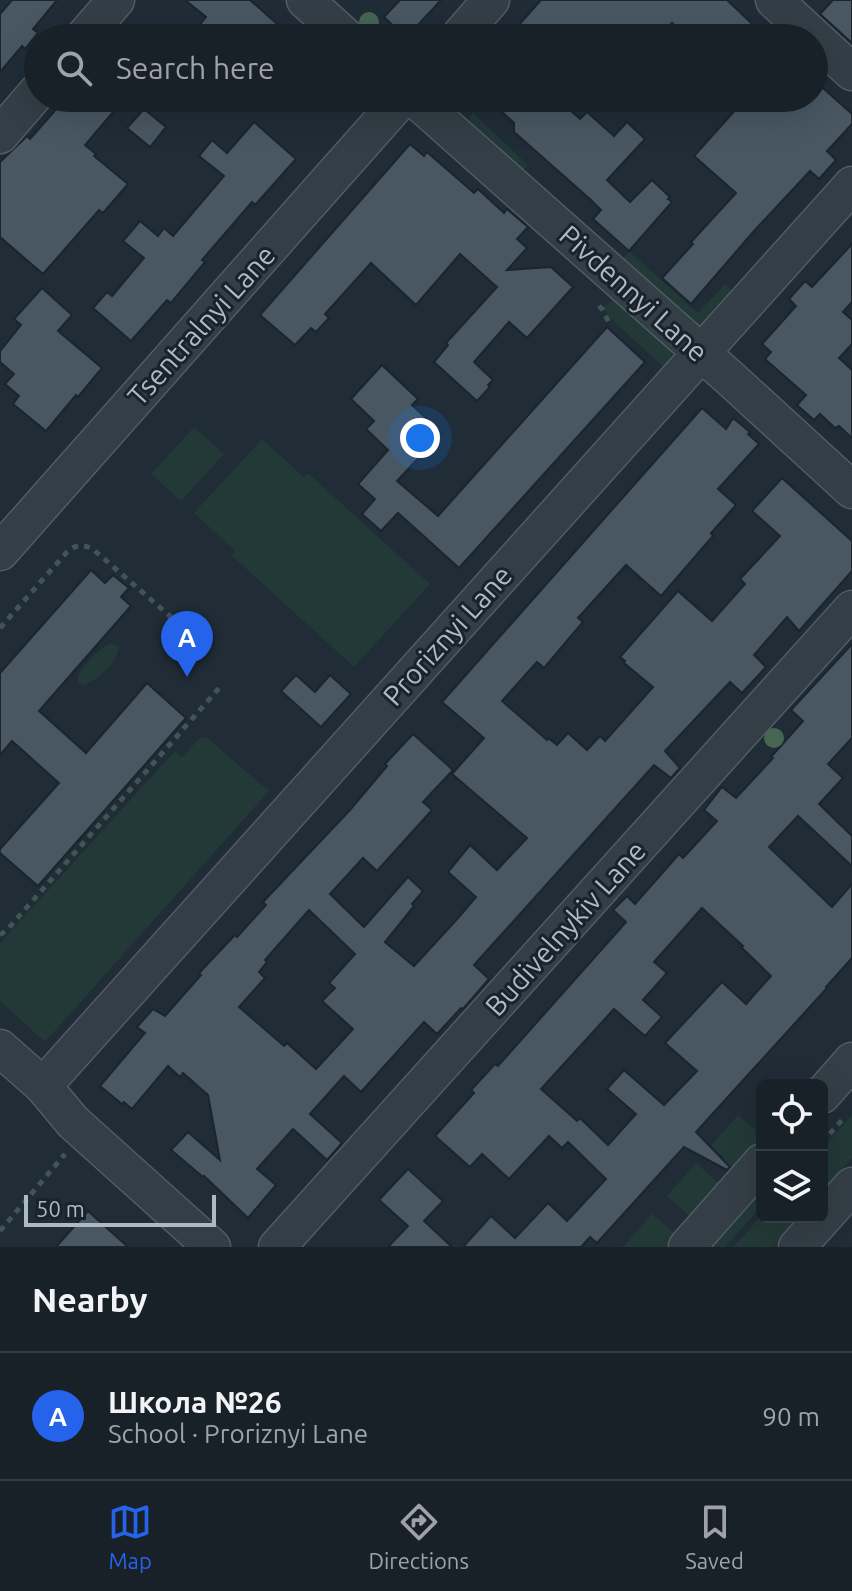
<!DOCTYPE html>
<html lang="en">
<head>
<meta charset="utf-8">
<style>
	:root { --surface:#182128; --page:#252e34; --text:#f1f3f6; --muted:#9fa3a8; --line:#363e45; --accent:#2563eb }
	body { margin:0; font-family:Ubuntu,sans-serif; background:var(--page); color:var(--text) }
	.controls { position:absolute; right:24px; bottom:24px; display:grid; overflow:hidden; border-radius:12px; box-shadow:0 8px 32px #0002 }
	.controls button { width:72px; height:72px; display:grid; place-items:center; padding:0; border:0; border-bottom:2px solid var(--line); background:var(--surface); color:var(--text); font:40px sans-serif }
	.scale { position:absolute; left:24px; bottom:20px; width:192px; box-sizing:border-box; padding-left:8px; border:4px solid #adb9c3; border-top:0; font-size:22px; line-height:28px; white-space:nowrap; color:#adb9c3; -webkit-text-stroke:6px #19232b; paint-order:stroke }
	.you { position:absolute; left:420px; top:438px; width:28px; height:28px; margin:-20px; border:6px solid #fff; border-radius:50%; background:#1a73e8; box-shadow:0 0 0 12px #1a73e833 }
	.badge { display:grid; place-items:center; width:52px; height:52px; border-radius:50%; background:var(--accent); color:#fff; font-size:26px; font-weight:700 }
	.pin { position:absolute; translate:-50% -66px; filter:drop-shadow(0 2px 4px #0008) }
	.pin::after { content:''; position:absolute; top:42px; width:28px; height:24px; background:inherit; clip-path:polygon(0 0,100% 0,50% 100%) }
	.list { margin:0; padding:0; list-style:none }
	h2 { display:flex; justify-content:space-between; align-items:center; height:104px; margin:0; padding:0 32px; font-size:34px }
	h2 small { font-size:26px; font-weight:400; color:var(--muted) }
	.list li { display:grid; grid-template-columns:52px 1fr auto; gap:24px; align-items:center; box-sizing:border-box; height:128px; padding:0 32px; border-top:2px solid var(--line) }
	.list b { display:block; font-size:30px; white-space:nowrap }
	.list p { margin:0; font-size:26px; white-space:nowrap; color:var(--muted) }
	.list em { font-size:26px; font-style:normal; color:var(--muted) }
	.icon { flex:none; width:44px; height:44px; fill:none; stroke:currentColor; stroke-width:2; stroke-linecap:round; stroke-linejoin:round }
	.map { position:relative; flex:none; width:852px; height:1247px; overflow:hidden }
	.search { position:absolute; background:var(--surface); box-shadow:0 8px 32px #0002; left:24px; right:24px; top:24px; height:88px; display:flex; align-items:center; gap:20px; box-sizing:border-box; padding:0 28px; border-radius:44px; color:var(--muted); font-size:30px }
	.sheet { height:232px; background:var(--surface) }
	nav { display:flex; justify-content:space-around; align-items:center; box-sizing:border-box; height:112px; border-top:2px solid var(--line); background:var(--surface); font-size:22px; color:var(--muted) }
	nav a { display:grid; justify-items:center; gap:4px }
	nav .on { color:var(--accent) }
	.map>svg:first-child { display:block }
	.green { fill:#233937 }
	.building { fill:#485762; stroke:#1b252d; stroke-width:2; fill-rule:evenodd }
	.lines { fill:none; stroke-linecap:round; stroke-linejoin:round }
	.minor-casing { stroke:#515c64; stroke-width:39 }
	.path { stroke:#415555; stroke-width:5; stroke-dasharray:6 6; stroke-linecap:butt }
	.minor { stroke:#333e46; stroke-width:36 }
	.tree { fill:#466552 }
	.labels { text-anchor:middle; dominant-baseline:central; stroke-width:6; stroke-linejoin:round; paint-order:stroke }
	.street-label { font-size:28px; fill:#adb9c3; stroke:#19232b }
</style>
</head>
<body>
<div class="map">
<svg width="852" height="1247" viewBox="0 0 852 1247">
	<rect width="100%" height="100%" fill="#202c36"/>
	<!-- green -->
	<g class="green">
		<polygon points="473,113 528,165 519,174 465,125"/>
		<polygon points="629,251 698,313 725,284 737,295 702,325 694,326 619,263"/>
		<polygon points="617,298 672,348 671,362 667,370 610,318 603,306"/>
		<polygon points="194,427 224,454 181,501 151,474"/>
		<polygon points="262,439 304,477 308,473 430,584 354,667 232,556 235,551 194,513"/>
		<path d="M111,643L119,646C118,663 96,681 82,686L77,680C80,666 98,650 111,643Z"/>
		<polygon points="206,737 269,791 45,1042 0,1001 0,943 175,751 182,757 199,739"/>
		<polygon points="738,1115 762,1135 762,1140 733,1173 727,1168 724,1158 711,1146"/>
		<polygon points="852,1115 852,1158 822,1192 822,1148"/>
		<polygon points="696,1163 721,1185 692,1218 667,1196"/>
		<polygon points="762,1182 762,1206 725,1247 704,1247"/>
		<polygon points="652,1214 677,1235 666,1247 623,1247"/>
		<polygon points="762,1215 762,1217 800,1217 774,1247 733,1247"/>
	</g>
	<!-- building -->
	<g class="building">
		<polygon points="12,0 57,0 33,29 38,33 25,49 22,46 0,72 0,14"/>
		<polygon points="185,0 250,0 293,38 189,38 206,17"/>
		<polygon points="400,0 441,0 406,38 384,17"/>
		<polygon points="541,0 727,0 767,38 688,38 672,23 658,38 507,38"/>
		<polygon points="833,0 852,0 852,43 820,14"/>
		<polygon points="814,80 852,114 852,124 827,151 836,160 819,179 810,171 754,231 691,304 662,278 693,244 691,242 736,193 694,156 746,98 814,98"/>
		<polygon points="66,98 100,98 114,111 85,145 96,154 94,156 128,184 103,213 99,210 43,274 0,237 0,162 27,136 30,139"/>
		<polygon points="510,98 556,98 580,119 587,112 614,136 627,122 645,139 607,180 630,202 652,180 670,197 668,199 672,202 629,251 593,219 601,210 591,200 514,132 514,123 500,110"/>
		<polygon points="144,109 166,127 150,147 127,128"/>
		<polygon points="254,122 296,159 255,205 252,202 202,260 205,262 171,303 167,300 131,341 93,308 107,292 112,296 144,258 123,241 140,221 158,236 164,228 173,236 224,176 199,156 212,140 227,153"/>
		<polygon points="410,144 424,156 427,152 474,193 478,189 504,213 507,209 528,227 517,239 527,248 507,270 551,267 573,287 527,338 509,322 474,362 493,380 488,385 490,387 477,401 434,362 448,345 446,343 497,287 460,254 416,305 371,263 325,314 329,318 316,332 311,328 295,345 260,315"/>
		<polygon points="852,244 852,302 843,312 852,320 852,344 839,358 852,370 852,438 839,426 835,428 820,414 814,420 797,405 806,395 765,359 771,352 762,344 796,306 789,299 805,281 812,287"/>
		<polygon points="42,288 72,315 58,331 102,368 78,397 76,395 46,431 13,404 19,396 5,384 14,374 0,362 0,351 21,325 14,319"/>
		<polygon points="607,327 645,362 459,568 398,513 381,531 362,514 375,499 358,484 388,450 366,429 374,421 351,399 382,365 418,399 412,405 442,433 397,481 438,516"/>
		<path d="M702,408L726,429L733,418L750,432L748,434L759,444L718,489L736,505L711,533L713,536L661,596L626,565L578,618L583,622L544,668L537,662L502,701L547,740L548,738L557,745L568,733L587,750L600,736L605,741L653,687L624,663L625,661L620,657L678,591L712,621L745,584L740,579L780,536L752,511L782,478L852,541V571L799,631L787,617L754,655L766,667L742,693L730,682L665,751L680,768L671,778L654,765L474,965L489,979L463,1009L461,1008L437,1034L424,1022L361,1092L344,1076L310,1114L342,1143L327,1160L293,1129L257,1169L276,1185L248,1218L204,1176L203,1177L171,1150L188,1132L220,1160L208,1095L183,1073L180,1077L168,1066L132,1109L124,1102L122,1104L100,1086L145,1033L137,1027L153,1009L165,1016L201,975L199,973L235,935L237,937L266,905L263,902L350,810L387,766L385,764L413,734L453,770L423,802L432,810L377,871L363,858L330,894L364,927L408,877L423,891L412,904L414,906L385,942L414,966L459,917L476,897L448,872L470,845L497,870L527,838L452,774L484,738L442,702ZM309,910L355,954L329,983L335,988L322,1001L353,1029L316,1069L287,1043L284,1046L239,1007L265,978L259,972L267,962L265,960Z"/>
		<polygon points="91,570 105,583 113,575 129,588 121,597 131,606 39,711 86,753 147,683 186,718 38,886 0,853 0,849 59,783 12,741 0,755 0,673"/>
		<path d="M852,644V738L828,764L843,778L819,804L852,836V866L798,816L769,847L832,907L852,884V958L826,987L827,988L696,1132L730,1167L727,1170L684,1147L597,1243L590,1237L581,1247H463L491,1216L515,1238L548,1203L567,1221L606,1179L568,1142L562,1148L549,1136L509,1179L482,1154L470,1167L435,1136L474,1093L471,1090L495,1064L498,1066L626,922L613,910L627,896L635,904L679,854L683,858L717,821L704,810L722,787L736,798L773,758L771,757L803,721L791,710ZM702,908L743,946L741,947L771,976L746,1004L722,982L665,1043L697,1071L664,1105L624,1070L607,1089L636,1114L608,1145L580,1118L577,1121L541,1089L614,1009L645,1036L662,1017L643,1000L667,973L654,962Z"/>
		<polygon points="296,675 315,692 330,675 351,694 321,727 281,691"/>
		<polygon points="408,1169 443,1201 424,1221 452,1247 388,1247 408,1226 379,1200"/>
		<polygon points="88,1211 128,1247 56,1247"/>
	</g>
	<g class="lines">
		<!-- minor casing -->
		<g class="minor-casing">
			<g id="minor">
				<polyline points="305,0 347,38"/>
				<polyline points="774,0 852,72"/>
				<polyline points="83,38 116,0"/>
				<polyline points="458,38 491,0"/>
				<polyline points="414,98 732,380 852,490"/>
				<polyline points="0,135 38,91"/>
				<polyline points="0,552 402,98"/>
				<polyline points="0,1048 43,1086 73,1122 212,1247"/>
				<polyline points="43,1086 852,185"/>
				<polyline points="822,1095 852,1061"/>
				<polyline points="277,1247 852,609"/>
				<polyline points="687,1247 762,1162"/>
				<polyline points="797,1247 852,1186"/>
			</g>
		</g>
		<!-- path -->
		<g class="path">
			<polyline points="599,306 603,310 609,323"/>
			<path d="M0,628L67,552C76,544 84,544 94,550L171,617"/>
			<polyline points="0,935 7,930 221,686"/>
			<polyline points="822,1143 843,1119"/>
			<polyline points="0,1231 65,1154"/>
		</g>
		<!-- minor -->
		<use href="#minor" class="minor"/>
	</g>
	<!-- trees -->
	<g class="tree">
		<circle cx="369" cy="22" r="10"/>
		<circle cx="774" cy="738" r="10"/>
	</g>
	<g class="labels">
		<!-- street labels -->
		<g class="street-label">
			<text transform="translate(634 293) rotate(42)">Pivdennyi Lane</text>
			<text transform="translate(201 325) rotate(-48)">Tsentralnyi Lane</text>
			<text transform="translate(447 635) rotate(-48)">Proriznyi Lane</text>
			<text transform="translate(565 928) rotate(-48)">Budivelnykiv Lane</text>
		</g>
	</g>
</svg>
<div class="controls">
<button><svg class="icon" aria-label="locate" viewBox="0 0 24 24"><circle cx="12" cy="12" r="6"/><path d="M12 2v4M12 18v4M2 12h4M18 12h4"/></svg></button>
<button><svg class="icon" aria-label="layers" viewBox="0 0 24 24"><path d="M12 4l9 5-9 5-9-5zM3 14l9 5 9-5"/></svg></button>
</div>
<div class="scale">50 m</div>
<div class="you"></div>
<div class="pin badge" style="left:187px;top:677px">A</div>
<div class="search"><svg class="icon" aria-label="search" viewBox="0 0 24 24"><circle cx="10" cy="10" r="6"/><path d="M15 15l6 6"/></svg>Search here</div>
</div>
<section class="sheet">
<h2>Nearby<small></small></h2>
<ul class="list">
<li><span class="badge">A</span><div><b>Школа №26</b><p>School · Proriznyi Lane</p></div><em>90 m</em></li>
</ul>
</section>
<nav>
<a class="on"><svg class="icon" aria-label="map" viewBox="0 0 24 24"><path d="M3 6l6-2 6 2 6-2v14l-6 2-6-2-6 2zM9 4v14M15 6v14"/></svg>Map</a>
<a><svg class="icon" aria-label="directions" viewBox="0 0 24 24"><path d="M12 3l9 9-9 9-9-9zM9 14v-3h6M13 9l2 2-2 2"/></svg>Directions</a>
<a><svg class="icon" aria-label="saved" viewBox="0 0 24 24"><path d="M7 4h10v16l-5-4-5 4z"/></svg>Saved</a>
</nav>
</body>
</html>
